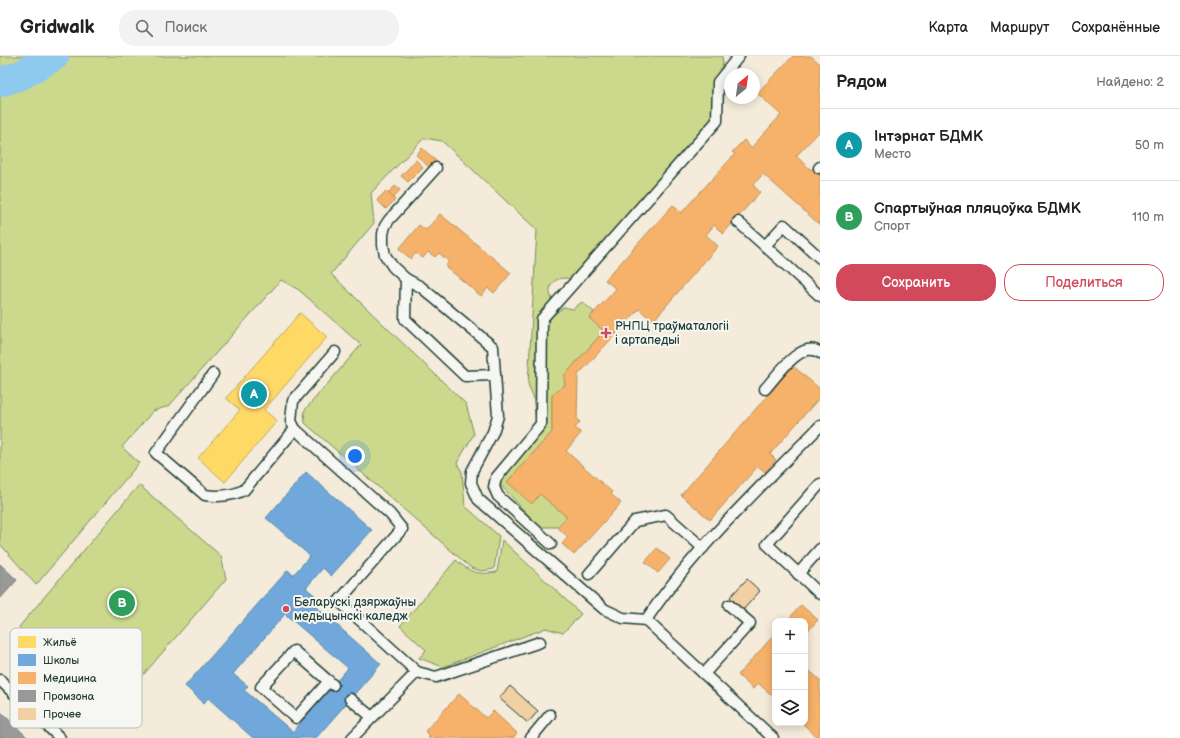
<!DOCTYPE html>
<html lang="ru">
<head>
<meta charset="utf-8">
<style>
	:root { --surface:#fff; --page:#f2f2f2; --text:#222; --muted:#767676; --line:#e0e0e0; --accent:#d1495b }
	body { margin:0; font-family:"Balsamiq Sans",sans-serif; background:var(--page); color:var(--text) }
	.controls { position:absolute; right:12px; bottom:12px; display:grid; overflow:hidden; border-radius:8px; box-shadow:0 2px 10px #0003 }
	.controls button { width:36px; height:36px; display:grid; place-items:center; padding:0; border:0; border-bottom:1px solid var(--line); background:var(--surface); color:var(--text); font:20px sans-serif }
	.compass { position:absolute; left:724px; top:12px; width:36px; height:36px; border-radius:50%; background:var(--surface); box-shadow:0 2px 10px #0003; rotate:29deg }
	.you { position:absolute; left:355px; top:400px; width:14px; height:14px; margin:-10px; border:3px solid #fff; border-radius:50%; background:#1a73e8; box-shadow:0 0 0 6px #1a73e833 }
	.badge { display:grid; place-items:center; width:26px; height:26px; border-radius:50%; background:var(--accent); color:#fff; font-size:13px; font-weight:700 }
	.pin { position:absolute; translate:-50% -50%; border:2px solid #fff; box-shadow:0 1px 4px #0006 }
	.list { margin:0; padding:0; list-style:none }
	h2 { display:flex; justify-content:space-between; align-items:center; height:52px; margin:0; padding:0 16px; font-size:17px }
	h2 small { font-size:13px; font-weight:400; color:var(--muted) }
	.list li { display:grid; grid-template-columns:26px 1fr auto; gap:12px; align-items:center; box-sizing:border-box; height:72px; padding:0 16px; border-top:1px solid var(--line) }
	.list b { display:block; font-size:15px; white-space:nowrap }
	.list p { margin:0; font-size:13px; white-space:nowrap; color:var(--muted) }
	.list em { font-size:13px; font-style:normal; color:var(--muted) }
	.actions { display:flex; gap:8px; padding:12px 16px }
	.actions a { flex:1; padding:9px 0; border:1px solid var(--accent); border-radius:16px; text-align:center; font-size:14px; color:var(--accent) }
	.actions .main { background:var(--accent); color:#fff }
	.icon { flex:none; width:22px; height:22px; fill:none; stroke:currentColor; stroke-width:2; stroke-linecap:round; stroke-linejoin:round }
	.map { position:relative; flex:none; width:820px; height:682px; overflow:hidden }
	header { display:flex; align-items:center; gap:24px; box-sizing:border-box; height:56px; padding:0 20px; background:var(--surface); border-bottom:1px solid var(--line) }
	header strong { font-size:19px }
	nav { display:flex; gap:22px; margin-inline-start:auto; font-size:14px }
	.search { width:280px; height:36px; background:var(--page); display:flex; align-items:center; gap:10px; box-sizing:border-box; padding:0 14px; border-radius:16px; color:var(--muted); font-size:15px }
	main { display:flex }
	aside { flex:1; background:var(--surface) }
	.map>svg:first-child { display:block }
	.green { fill:#ccd98c; stroke:#768b60 }
	.homes { fill:#ffd966; stroke:#bcaa57 }
	.schools { fill:#6fa8dc; stroke:#5788aa; fill-rule:evenodd }
	.health { fill:#f6b26b; stroke:#b68f5a }
	.industry { fill:#999; stroke:#747d7b }
	.lines { fill:none; stroke-linecap:round; stroke-linejoin:round }
	.river { stroke:#8ec9ee; stroke-width:30 }
	.building { fill:#f1d0a3; stroke:#1f3d34 }
	.service-casing { stroke:#1f3d34; stroke-width:13 }
	.service { stroke:#f6f6f2; stroke-width:10 }
	.poi-dot { fill:#d1495b; stroke:#f6f6f2; stroke-width:1.5 }
	.labels { text-anchor:middle; dominant-baseline:central; stroke-width:4; stroke-linejoin:round; paint-order:stroke }
	.poi-label { font-size:12px; fill:#1f3d34; stroke:#f6f6f2; text-anchor:start }
	.key { fill:#f6f6f2; stroke:#b6beb9; stroke-width:1 }
	.key-label { font-size:11px; fill:#1f3d34 }
</style>
</head>
<body>
<header>
<strong>Gridwalk</strong>
<div class="search"><svg class="icon" aria-label="search" viewBox="0 0 24 24"><circle cx="10" cy="10" r="6"/><path d="M15 15l6 6"/></svg>Поиск</div>
<nav><a>Карта</a><a>Маршрут</a><a>Сохранённые</a></nav>
</header>
<main>
<div class="map">
<svg width="820" height="682" viewBox="0 0 820 682">
	<rect width="100%" height="100%" fill="#f4ebda"/>
	<filter id="ink" filterUnits="userSpaceOnUse"><feTurbulence type="fractalNoise" baseFrequency=".025" numOctaves="2"/><feDisplacementMap in="SourceGraphic" scale="8" xChannelSelector="R" yChannelSelector="G"/><feConvolveMatrix kernelMatrix="1 2 1 2 8 2 1 2 1" color-interpolation-filters="sRGB"/></filter>
	<g filter="url(#ink)">
		<!-- green -->
		<g class="green">
			<path d="M0,0H722L723,7L719,18L713,64L572,223C556,219 544,229 553,245L539,262L536,366L533,340L528,328L537,174L442,85L424,82L371,137L374,167L331,218L466,348L474,378L457,407L462,416L465,450L499,480L494,513L482,515L471,512L305,367L304,355L361,289L299,234L281,224L169,350L153,355L122,391L139,407L36,529L0,488Z"/>
			<polygon points="582,246 594,256 590,262 604,275 564,320 565,329 552,339 552,376 507,426 540,438 567,461 557,471 539,471 499,427 545,372 547,264 564,251 573,253"/>
			<polygon points="139,429 221,500 226,523 118,648 103,653 19,571"/>
			<path d="M502,484L581,558L563,577L546,572L443,611L419,602L426,594L400,570L456,504C471,517 477,519 497,516Z"/>
		</g>
		<!-- homes -->
		<polygon class="homes" points="300,257 327,281 264,354 277,365 225,426 198,402 240,354 226,342"/>
		<!-- schools -->
		<path class="schools" d="M306,416L372,474L331,520L323,512L306,532L318,542L313,548L381,608L316,682H253L208,642L204,647L185,630L288,514L293,519L310,500L266,462ZM285,558L348,612L293,676L244,634L248,630L233,618Z"/>
		<!-- health -->
		<g class="health">
			<polygon points="793,0 811,0 820,8 820,75 796,100 811,114 813,112 820,118 820,169 763,118 753,129 760,136 723,178 714,169 706,179 718,190 653,265 639,253 578,319 577,364 580,366 575,372 581,377 566,395 612,436 611,438 621,447 574,499 562,488 568,481 557,471 567,461 540,438 532,448 507,426 552,376 552,339 565,329 564,320 604,275 589,262 616,233 605,224 673,149 681,157 735,98 732,96 744,84 751,92 781,59 757,37"/>
			<polygon points="422,92 436,105 430,112 416,99"/>
			<polygon points="416,104 423,111 408,126 401,120"/>
			<polygon points="395,130 400,134 393,142 388,137"/>
			<polygon points="386,135 395,144 386,153 377,144"/>
			<polygon points="440,158 511,217 494,237 488,232 481,240 445,210 449,206 439,197 435,201 428,196 423,202 416,197 411,203 399,193 419,169 426,174"/>
			<polygon points="793,310 820,333 820,341 770,398 776,404 765,416 758,410 710,464 681,439"/>
			<polygon points="657,492 670,503 658,517 645,506"/>
			<polygon points="801,549 818,564 805,578 805,565 787,565"/>
			<polygon points="775,578 775,642 758,627 753,633 738,619"/>
			<polygon points="805,611 820,624 820,682 818,682 802,667 805,667"/>
			<polygon points="459,638 486,662 493,655 517,677 513,682 428,682 430,680 425,675"/>
		</g>
		<!-- industry -->
		<g class="industry">
			<polygon points="0,508 17,524 0,543"/>
			<polygon points="0,655 28,682 0,682"/>
		</g>
		<g class="lines">
			<!-- river -->
			<polyline class="river" points="0,26 21,19 54,0"/>
		</g>
		<!-- building -->
		<g class="building">
			<polygon points="747,523 760,535 743,554 730,541"/>
			<polygon points="510,630 538,655 528,667 499,642"/>
		</g>
		<g class="lines">
			<!-- service casing -->
			<g class="service-casing">
				<g id="service">
					<polyline points="436,112 389,164 385,170 383,178 383,189 385,199 393,211 406,223 421,231 493,291 498,360 493,376 472,415 471,427 478,443 604,553 623,562 646,564 773,682"/>
					<polyline points="819,112 820,111"/>
					<polyline points="738,166 765,190"/>
					<polyline points="820,202 784,169 765,190 820,240"/>
					<polyline points="406,223 405,263 465,320 495,319"/>
					<polyline points="335,296 293,345 291,365 295,373 390,458 402,473 339,545 417,616 436,621 540,586"/>
					<path d="M213,318L156,397L205,439C219,441 232,440 244,434L295,373"/>
					<path d="M765,333C776,321 802,282 820,297"/>
					<polyline points="820,428 767,488 820,538"/>
					<polyline points="551,488 498,440 494,431 496,422 541,368 542,263 717,65 718,26 739,0"/>
					<polyline points="589,518 635,465 666,459 703,492"/>
					<polyline points="798,518 820,493"/>
					<path d="M646,564C693,494 761,431 820,370"/>
					<polyline points="704,618 750,567 729,549"/>
					<polyline points="0,624 60,682"/>
					<polyline points="329,625 296,662 261,631 294,595 333,629"/>
					<polyline points="350,643 372,661"/>
					<polyline points="352,682 417,616"/>
					<polyline points="531,682 550,659"/>
				</g>
			</g>
			<!-- service -->
			<use href="#service" class="service"/>
		</g>
	</g>
	<!-- markers -->
	<g class="poi-dot">
		<path d="M604 271h4v4h4v4h-4v4h-4v-4h-4v-4h4z"/>
		<circle cx="286" cy="553" r="4"/>
	</g>
	<g class="labels">
		<!-- poi labels -->
		<g class="poi-label">
			<text x="615" y="270">РНПЦ траўматалогіі<tspan x="615" dy="14">і артапедыі</tspan></text>
			<text x="294" y="546">Беларускі дзяржаўны<tspan x="294" dy="14">медыцынскі каледж</tspan></text>
		</g>
	</g>
	<!-- legend -->
	<rect x="10" y="572" width="132" height="100" rx="6" class="key"/>
	<rect x="18" y="580" width="18" height="12" fill="#ffd966"/>
	<rect x="18" y="598" width="18" height="12" fill="#6fa8dc"/>
	<rect x="18" y="616" width="18" height="12" fill="#f6b26b"/>
	<rect x="18" y="634" width="18" height="12" fill="#999"/>
	<rect x="18" y="652" width="18" height="12" fill="#f1d0a3"/>
	<g class="key-label">
		<text x="43" y="590">Жильё</text>
		<text x="43" y="608">Школы</text>
		<text x="43" y="626">Медицина</text>
		<text x="43" y="644">Промзона</text>
		<text x="43" y="662">Прочее</text>
	</g>
</svg>
<div class="controls">
<button>+</button>
<button>−</button>
<button><svg class="icon" aria-label="layers" viewBox="0 0 24 24"><path d="M12 4l9 5-9 5-9-5zM3 14l9 5 9-5"/></svg></button>
</div>
<svg class="compass" viewBox="-18 -18 36 36"><path d="M0-13l5 13h-10z" fill="#e53935"/><path d="M0 13l5-13h-10z" fill="#767676"/></svg>
<div class="you"></div>
<div class="pin badge" style="left:254px;top:338px;background:#0f9aa8">A</div>
<div class="pin badge" style="left:122px;top:547px;background:#2e9e5b">B</div>
</div>
<aside>
<h2>Рядом<small>Найдено: 2</small></h2>
<ul class="list">
<li><span class="badge" style="background:#0f9aa8">A</span><div><b>Інтэрнат БДМК</b><p>Место</p></div><em>50 m</em></li>
<li><span class="badge" style="background:#2e9e5b">B</span><div><b>Спартыўная пляцоўка БДМК</b><p>Спорт</p></div><em>110 m</em></li>
</ul>
<div class="actions"><a class="main">Сохранить</a><a>Поделиться</a></div>
</aside>
</main>
</body>
</html>
